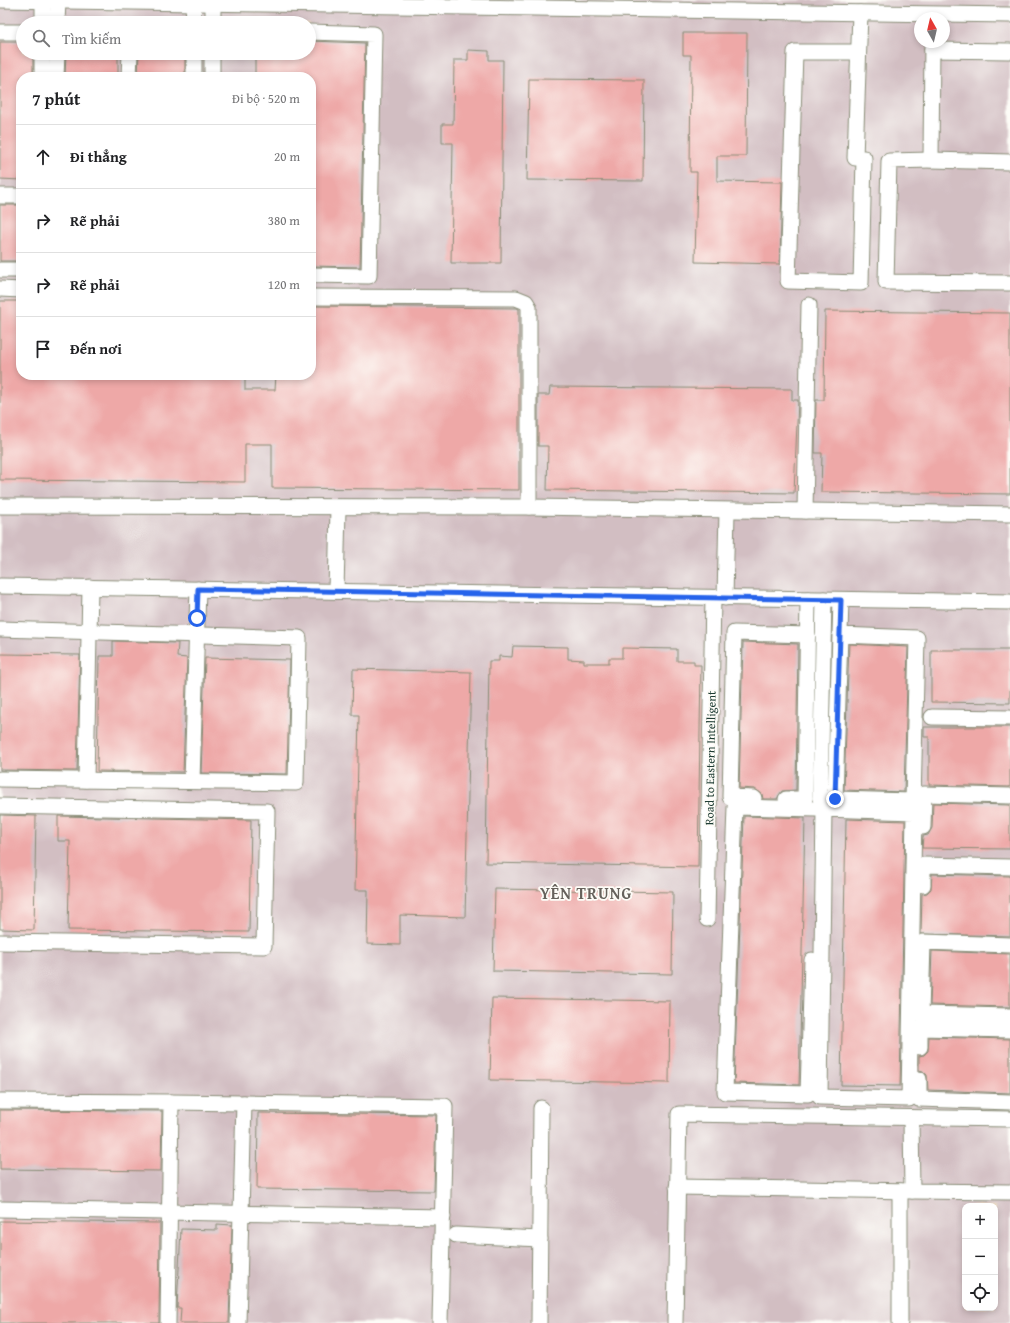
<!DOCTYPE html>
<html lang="vi">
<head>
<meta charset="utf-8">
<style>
	:root { --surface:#fff; --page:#f2f2f2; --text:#202124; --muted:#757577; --line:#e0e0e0 }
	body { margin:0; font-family:"Gentium Book Plus",serif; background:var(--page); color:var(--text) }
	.controls { position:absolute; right:12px; bottom:12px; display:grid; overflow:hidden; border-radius:8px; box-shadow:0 2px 6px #0003 }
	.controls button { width:36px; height:36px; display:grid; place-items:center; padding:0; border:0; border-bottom:1px solid var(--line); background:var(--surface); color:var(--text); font:20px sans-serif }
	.compass { position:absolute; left:914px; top:12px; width:36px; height:36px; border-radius:50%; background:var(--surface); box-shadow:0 2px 6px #0003; rotate:352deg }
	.stop { position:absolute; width:12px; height:12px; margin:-9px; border:3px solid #2563eb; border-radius:50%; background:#fff }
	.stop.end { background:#2563eb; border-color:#fff; box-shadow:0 1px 4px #0008 }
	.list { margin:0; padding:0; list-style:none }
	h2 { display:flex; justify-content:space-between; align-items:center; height:52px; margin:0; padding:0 16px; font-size:17px }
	h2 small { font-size:13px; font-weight:400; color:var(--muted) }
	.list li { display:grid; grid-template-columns:26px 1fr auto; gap:12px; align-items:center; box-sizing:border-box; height:64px; padding:0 16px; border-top:1px solid var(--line) }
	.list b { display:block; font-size:15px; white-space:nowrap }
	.list em { font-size:13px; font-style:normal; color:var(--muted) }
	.icon { flex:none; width:22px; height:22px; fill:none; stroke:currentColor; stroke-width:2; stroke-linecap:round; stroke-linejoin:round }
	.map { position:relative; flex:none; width:1010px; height:1323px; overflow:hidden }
	.search { position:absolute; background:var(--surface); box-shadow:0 2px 6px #0003; left:16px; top:16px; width:300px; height:44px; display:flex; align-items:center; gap:10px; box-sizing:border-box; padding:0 14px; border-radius:22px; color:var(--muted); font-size:15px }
	.panel { position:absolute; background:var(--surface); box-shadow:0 2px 6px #0003; left:16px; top:72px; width:300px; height:308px; border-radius:16px }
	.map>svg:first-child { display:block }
	.industrial { fill:#d2bec2; fill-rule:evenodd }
	.building { fill:#eea8a7 }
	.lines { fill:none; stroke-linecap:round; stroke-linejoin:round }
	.minor-casing { stroke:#888c76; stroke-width:17 }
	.minor { stroke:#fff; stroke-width:15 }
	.route { stroke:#2563eb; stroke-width:5 }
	.labels { text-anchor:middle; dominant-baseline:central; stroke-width:3.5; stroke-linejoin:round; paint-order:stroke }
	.street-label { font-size:12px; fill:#1f3d34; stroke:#fdfcf7 }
	.district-label { font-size:16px; font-weight:bold; letter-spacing:1px; fill:#67625c; stroke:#fdfcf7 }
</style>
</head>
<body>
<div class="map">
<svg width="1010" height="1323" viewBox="0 0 1010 1323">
	<rect width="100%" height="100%" fill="#fdfcf7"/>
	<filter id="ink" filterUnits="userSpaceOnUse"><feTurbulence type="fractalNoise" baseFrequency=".025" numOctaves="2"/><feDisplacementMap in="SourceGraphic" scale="8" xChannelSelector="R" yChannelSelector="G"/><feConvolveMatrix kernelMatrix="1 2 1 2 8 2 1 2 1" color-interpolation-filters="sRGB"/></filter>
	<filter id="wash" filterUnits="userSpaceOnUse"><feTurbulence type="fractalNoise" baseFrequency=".012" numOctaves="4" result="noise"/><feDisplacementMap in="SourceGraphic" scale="16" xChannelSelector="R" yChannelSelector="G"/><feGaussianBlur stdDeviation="0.9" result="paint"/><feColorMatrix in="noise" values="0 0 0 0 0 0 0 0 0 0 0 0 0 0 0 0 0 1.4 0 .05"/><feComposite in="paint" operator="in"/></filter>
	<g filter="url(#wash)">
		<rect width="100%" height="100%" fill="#f0dbb9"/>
		<!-- industrial -->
		<path class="industrial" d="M0,0H1010V1323H0ZM920,18H944V42H920ZM23,23H309V53H23ZM21,77H311V375H21ZM965,1206H995V1308H965Z"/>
		<g id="blocks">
			<!-- building -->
			<g class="building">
				<polygon points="683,33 747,33 746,156 717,156 717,181 782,182 780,264 695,262 697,172 690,172 691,55 683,55"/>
				<polygon points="309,41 365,43 360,267 311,266 311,77 255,77 255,53 309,53"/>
				<polygon points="0,42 23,42 23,53 33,53 33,77 21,77 21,180 0,179"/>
				<polygon points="468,50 489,51 489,60 503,60 501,263 451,263 453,143 442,143 442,124 453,124 454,60 468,60"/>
				<polygon points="66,53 118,53 118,77 65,77"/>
				<polygon points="139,53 185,53 185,77 138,77"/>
				<polygon points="529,79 644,80 643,181 527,180"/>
				<rect x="0" y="205" width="21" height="56"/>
				<polygon points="0,301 21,301 21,375 245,375 245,390 275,390 276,375 311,375 311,306 517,308 519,309 519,490 272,488 272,444 245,444 245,482 0,480"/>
				<polygon points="825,311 1010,313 1010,494 821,492 822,453 815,453 816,400 824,400"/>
				<polygon points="550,387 792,389 792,400 798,400 794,493 547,490 548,446 538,446 538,395 549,395"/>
				<polygon points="113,641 178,643 177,657 187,658 183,772 97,771 99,656 113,656"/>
				<polygon points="743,642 798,644 796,790 782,791 777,799 763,799 762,794 755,789 739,788"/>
				<polygon points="849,644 908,647 904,792 844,790"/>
				<polygon points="513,646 568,647 568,659 584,660 584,663 609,663 609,658 622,658 622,648 677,649 677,661 694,661 694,665 701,665 698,867 486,863 489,661 499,661 499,656 512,657"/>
				<polygon points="931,650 1010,650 1010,703 931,702"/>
				<polygon points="0,654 80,655 77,771 0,770"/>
				<polygon points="205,658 290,660 287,774 201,773"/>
				<polygon points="353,669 471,672 465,917 400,915 400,945 367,944 368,890 355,890 359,715 352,715"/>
				<polygon points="924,727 1010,727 1010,787 929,785 929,737 924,737"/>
				<polygon points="933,803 1010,805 1010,849 922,848 923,836 928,835 932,828"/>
				<polygon points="0,815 36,816 34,930 0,929"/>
				<polygon points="58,816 251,820 249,932 68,930 70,841 58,841"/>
				<polygon points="744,816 805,818 799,1085 734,1083"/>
				<polygon points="846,819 905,821 900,1086 841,1085"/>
				<polygon points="932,874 1010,876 1010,936 921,934 922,894 927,893 931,889"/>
				<polygon points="495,889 673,892 672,974 493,971"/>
				<polygon points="932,951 1010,954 1010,1007 930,1005"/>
				<polygon points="492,998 670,1001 669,1083 490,1080"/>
				<polygon points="929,1037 1010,1039 1010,1093 928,1090 927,1075 923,1071 919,1070 919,1056 924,1055 928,1051"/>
				<polygon points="0,1110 162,1111 161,1171 0,1169"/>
				<polygon points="258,1113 436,1115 434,1191 257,1189"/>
				<polygon points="0,1221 160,1223 159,1323 0,1323"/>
				<polygon points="217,1224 232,1225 229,1323 180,1323 181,1308 177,1308 181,1229 217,1230"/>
			</g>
		</g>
	</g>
	<g filter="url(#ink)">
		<use href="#blocks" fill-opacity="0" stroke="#888c76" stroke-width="1"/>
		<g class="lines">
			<!-- minor casing -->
			<g class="minor-casing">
				<g id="minor">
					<polyline points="0,0 1010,15"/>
					<polyline points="193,3 194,23"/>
					<polyline points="43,23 43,1"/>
					<polyline points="57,23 58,1"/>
					<polyline points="213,23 213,3"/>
					<polyline points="0,32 23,32"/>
					<polyline points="309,32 374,34 369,276 311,275"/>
					<polyline points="932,42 931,160 1010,162"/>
					<polyline points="932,50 1010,51"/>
					<polyline points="858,52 795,52 788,281 861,283 864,158 855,158 860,13"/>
					<polyline points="194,53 194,77"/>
					<polyline points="42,77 42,53"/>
					<polyline points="56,77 57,53"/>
					<polyline points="129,77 130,53"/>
					<polyline points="212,77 212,53"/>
					<polyline points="931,160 889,161 886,282 1010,283"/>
					<polyline points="0,196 21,196"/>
					<polyline points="0,270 21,270"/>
					<polyline points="0,289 21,290"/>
					<polyline points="311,297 516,298 526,302 529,307 529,507"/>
					<polyline points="0,506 529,507 1010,514"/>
					<polyline points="805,511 809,305"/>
					<polyline points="0,586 1010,602"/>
					<polyline points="336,591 338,508"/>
					<polyline points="725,598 727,511"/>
					<polyline points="0,629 299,638 296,783 0,779"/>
					<polyline points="840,635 917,638 913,801 835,799 841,600"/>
					<polyline points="932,717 1010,718"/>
					<polyline points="86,780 90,587"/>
					<polyline points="192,781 198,589"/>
					<polyline points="754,798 730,797 734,633 808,635"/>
					<polyline points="820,798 825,798 824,809 820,1097 909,1099 914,812 824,809"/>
					<polyline points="820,798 824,599"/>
					<polyline points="786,799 805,799 808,599"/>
					<polyline points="0,806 267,811 264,946 0,942"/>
					<polyline points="923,827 924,794 1010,796"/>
					<polyline points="923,885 923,865 1010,867"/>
					<polyline points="707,919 713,598"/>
					<polyline points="1010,945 923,942 921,1014 1010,1016"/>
					<polyline points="812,960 808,1094 725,1092 735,807 816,809"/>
					<polyline points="920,1047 920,1028 1010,1030"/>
					<polyline points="919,1079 919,1099 1010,1102"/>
					<polyline points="0,1101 171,1102 168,1323"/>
					<polyline points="171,1102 445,1106 440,1323"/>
					<polyline points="911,1118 912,1191 1010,1192"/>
					<polyline points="677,1187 912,1191"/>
					<polyline points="0,1209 443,1217"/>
					<polyline points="456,1235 540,1239"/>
					<polyline points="238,1323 244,1103"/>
					<polyline points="539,1323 541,1108"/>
					<polyline points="675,1323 679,1114 1010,1119"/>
					<polyline points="900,1323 900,1191"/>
				</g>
			</g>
			<!-- minor -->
			<use href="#minor" class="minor"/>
		</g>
	</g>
	<g class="lines" filter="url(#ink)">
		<!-- route -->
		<polyline class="route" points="197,618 198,589 841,600 835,799"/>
	</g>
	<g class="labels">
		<!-- street labels -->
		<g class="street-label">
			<text transform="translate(710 758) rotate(-89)">Road to Eastern Intelligent</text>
		</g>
		<!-- district labels -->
		<g class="district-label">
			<text x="586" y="893">YÊN TRUNG</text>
		</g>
	</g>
</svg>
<div class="controls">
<button>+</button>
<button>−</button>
<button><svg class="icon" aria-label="locate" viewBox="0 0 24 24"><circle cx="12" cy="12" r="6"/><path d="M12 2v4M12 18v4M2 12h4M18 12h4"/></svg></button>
</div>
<svg class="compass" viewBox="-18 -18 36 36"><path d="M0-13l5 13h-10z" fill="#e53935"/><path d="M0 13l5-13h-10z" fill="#757577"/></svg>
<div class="stop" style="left:197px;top:618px"></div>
<div class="stop end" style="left:835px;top:799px"></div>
<div class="search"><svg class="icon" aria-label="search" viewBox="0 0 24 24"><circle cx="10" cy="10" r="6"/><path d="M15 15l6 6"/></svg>Tìm kiếm</div>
<section class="panel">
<h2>7 phút<small>Đi bộ · 520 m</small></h2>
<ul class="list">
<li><svg class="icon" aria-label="ahead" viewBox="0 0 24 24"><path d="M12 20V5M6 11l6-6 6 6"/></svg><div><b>Đi thẳng</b></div><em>20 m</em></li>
<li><svg class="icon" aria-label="right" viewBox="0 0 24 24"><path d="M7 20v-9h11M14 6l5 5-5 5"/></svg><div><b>Rẽ phải</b></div><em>380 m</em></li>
<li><svg class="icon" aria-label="right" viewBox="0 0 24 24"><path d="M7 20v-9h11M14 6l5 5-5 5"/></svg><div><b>Rẽ phải</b></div><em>120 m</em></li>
<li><svg class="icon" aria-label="arrive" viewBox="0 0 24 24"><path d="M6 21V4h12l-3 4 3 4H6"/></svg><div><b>Đến nơi</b></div></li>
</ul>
</section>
</div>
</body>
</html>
